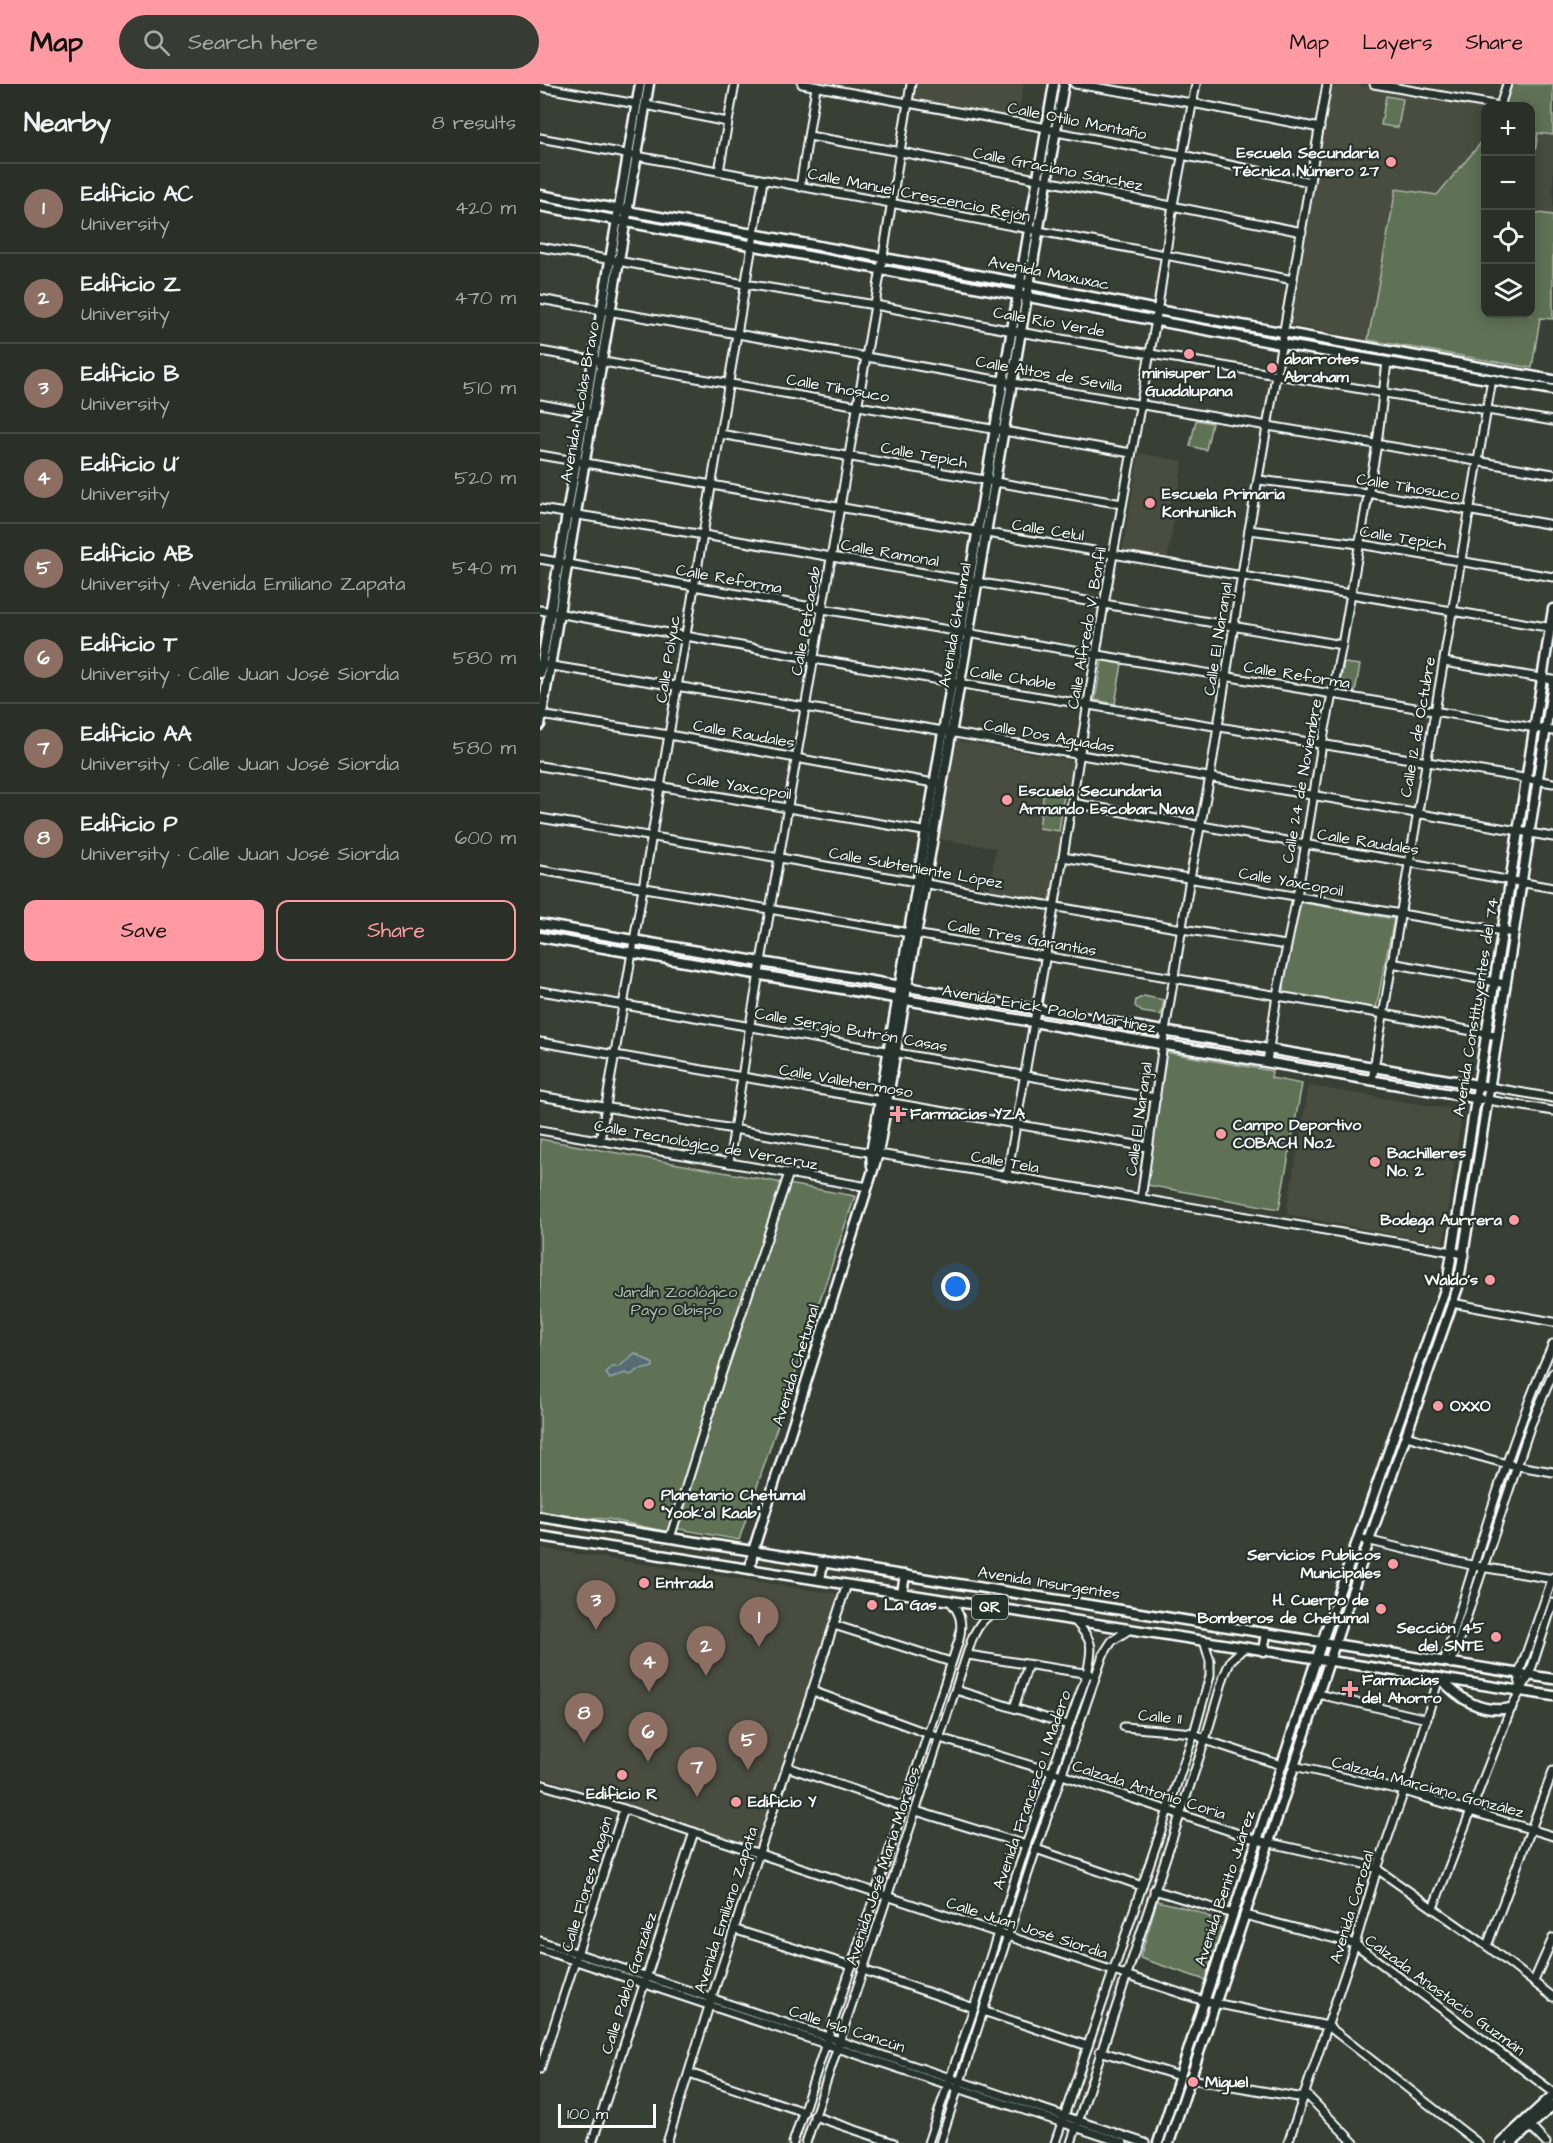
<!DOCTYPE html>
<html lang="en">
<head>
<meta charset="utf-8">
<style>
	:root { --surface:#2a3028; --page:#363c34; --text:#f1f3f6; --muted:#a5a9a8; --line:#464b45; --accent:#ff9aa2 }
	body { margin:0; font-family:"Architects Daughter",sans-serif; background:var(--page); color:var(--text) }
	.controls { position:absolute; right:18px; top:18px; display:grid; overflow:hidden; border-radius:12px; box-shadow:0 3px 15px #0003 }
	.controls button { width:54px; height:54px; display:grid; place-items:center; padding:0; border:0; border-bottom:2px solid var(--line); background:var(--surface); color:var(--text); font:30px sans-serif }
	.scale { position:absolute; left:18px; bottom:15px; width:98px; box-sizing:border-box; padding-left:6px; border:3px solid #fff; border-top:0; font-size:16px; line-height:21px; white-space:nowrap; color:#fff; -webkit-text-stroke:4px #26332d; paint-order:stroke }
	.you { position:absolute; left:416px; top:1203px; width:21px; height:21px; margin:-15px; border:4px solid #fff; border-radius:50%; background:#1a73e8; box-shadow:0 0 0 9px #1a73e833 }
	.badge { display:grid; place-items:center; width:39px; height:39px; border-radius:50%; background:var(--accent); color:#fff; font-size:20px; font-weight:700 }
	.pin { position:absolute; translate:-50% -50px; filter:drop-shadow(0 2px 3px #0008) }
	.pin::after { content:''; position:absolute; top:32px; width:21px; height:18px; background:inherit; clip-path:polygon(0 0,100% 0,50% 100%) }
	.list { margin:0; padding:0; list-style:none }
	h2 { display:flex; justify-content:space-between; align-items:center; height:78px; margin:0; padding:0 24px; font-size:26px }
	h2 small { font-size:20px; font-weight:400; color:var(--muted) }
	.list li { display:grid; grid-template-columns:39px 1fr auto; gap:18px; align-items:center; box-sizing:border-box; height:90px; padding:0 24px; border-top:2px solid var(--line) }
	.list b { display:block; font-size:22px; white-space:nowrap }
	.list p { margin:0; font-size:20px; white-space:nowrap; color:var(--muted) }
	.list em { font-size:20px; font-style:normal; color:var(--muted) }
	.actions { display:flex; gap:12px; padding:18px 24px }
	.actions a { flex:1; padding:14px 0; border:2px solid var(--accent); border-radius:12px; text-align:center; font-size:21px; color:var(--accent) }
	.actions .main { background:var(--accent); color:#111 }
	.icon { flex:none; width:33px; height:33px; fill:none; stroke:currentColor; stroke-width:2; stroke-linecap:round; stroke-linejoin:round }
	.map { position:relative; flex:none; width:1013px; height:2059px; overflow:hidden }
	header { display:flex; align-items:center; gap:36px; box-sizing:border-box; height:84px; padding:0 30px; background:var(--accent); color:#111 }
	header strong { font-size:28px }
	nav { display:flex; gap:33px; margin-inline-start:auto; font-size:21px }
	.search { width:420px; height:54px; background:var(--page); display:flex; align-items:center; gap:15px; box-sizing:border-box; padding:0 21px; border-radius:33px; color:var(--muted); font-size:22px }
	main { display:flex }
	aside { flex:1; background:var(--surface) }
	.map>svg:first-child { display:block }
	.built { fill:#494d40 }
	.green { fill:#5e7256; stroke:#aeb8aa; stroke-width:1.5 }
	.water { fill:#556c74; stroke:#99a7ac; stroke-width:1.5 }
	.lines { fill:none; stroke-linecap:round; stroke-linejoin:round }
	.minor-casing { stroke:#fff; stroke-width:11 }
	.major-casing { stroke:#fff; stroke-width:13 }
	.minor { stroke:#26332d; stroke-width:7 }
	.major { stroke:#26332d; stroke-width:8 }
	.poi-dot { fill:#ff9aa2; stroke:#26332d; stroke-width:2 }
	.labels { text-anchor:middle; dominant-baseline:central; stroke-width:4.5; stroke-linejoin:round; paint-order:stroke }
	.shield { fill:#26332d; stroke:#bec2c0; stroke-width:1.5 }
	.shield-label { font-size:15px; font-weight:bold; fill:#fff }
	.street-label { font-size:16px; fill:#fff; stroke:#26332d }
	.poi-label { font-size:16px; font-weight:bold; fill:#fff; stroke:#26332d; text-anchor:start }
	.park-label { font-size:16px; fill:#b7c0b3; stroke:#26332d }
</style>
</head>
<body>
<header>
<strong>Map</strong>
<div class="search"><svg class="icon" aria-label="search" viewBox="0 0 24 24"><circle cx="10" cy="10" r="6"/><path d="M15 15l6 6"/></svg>Search here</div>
<nav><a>Map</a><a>Layers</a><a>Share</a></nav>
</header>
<main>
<aside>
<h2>Nearby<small>8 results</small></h2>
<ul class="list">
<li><span class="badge" style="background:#8d6e63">1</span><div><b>Edificio AC</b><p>University</p></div><em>420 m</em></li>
<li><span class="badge" style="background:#8d6e63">2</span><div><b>Edificio Z</b><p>University</p></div><em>470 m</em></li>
<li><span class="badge" style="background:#8d6e63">3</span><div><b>Edificio B</b><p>University</p></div><em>510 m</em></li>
<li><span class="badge" style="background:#8d6e63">4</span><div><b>Edificio U´</b><p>University</p></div><em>520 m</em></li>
<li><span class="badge" style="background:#8d6e63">5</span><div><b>Edificio AB</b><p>University · Avenida Emiliano Zapata</p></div><em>540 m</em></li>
<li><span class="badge" style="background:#8d6e63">6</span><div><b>Edificio T</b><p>University · Calle Juan José Siordia</p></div><em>580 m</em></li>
<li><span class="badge" style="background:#8d6e63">7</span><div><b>Edificio AA</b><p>University · Calle Juan José Siordia</p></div><em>580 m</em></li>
<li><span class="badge" style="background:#8d6e63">8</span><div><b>Edificio P</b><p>University · Calle Juan José Siordia</p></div><em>600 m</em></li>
</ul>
<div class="actions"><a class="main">Save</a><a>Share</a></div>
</aside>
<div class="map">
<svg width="1013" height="2059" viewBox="0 0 1013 2059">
	<rect width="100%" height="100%" fill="#384036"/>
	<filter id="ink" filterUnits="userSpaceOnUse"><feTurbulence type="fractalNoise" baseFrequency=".0167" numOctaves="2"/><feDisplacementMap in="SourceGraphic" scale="12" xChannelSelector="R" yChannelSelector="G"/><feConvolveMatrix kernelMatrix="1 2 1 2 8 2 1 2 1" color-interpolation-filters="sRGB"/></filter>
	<g filter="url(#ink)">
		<!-- built -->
		<g class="built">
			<polygon points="374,0 484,0 476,36 371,18"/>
			<polygon points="792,0 813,0 948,22 945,22 945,54 897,111 856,105 828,256 751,241"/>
			<polygon points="998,49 1013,51 1013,131 991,128 991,93"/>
			<polygon points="599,369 643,377 638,408 632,408 628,428 635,430 627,476 582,469"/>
			<polygon points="417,657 533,677 511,818 449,807 456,764 400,755"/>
			<polygon points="769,1002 922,1027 903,1160 746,1130"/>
			<polygon points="0,1464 297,1510 218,1763 0,1692"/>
		</g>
		<!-- green -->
		<g class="green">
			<polygon points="969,0 1013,0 1013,51 998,49 991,93 990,22 962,22"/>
			<polygon points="846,12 863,15 858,44 841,41"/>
			<polygon points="945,54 945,230 990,230 991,128 1013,131 1013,235 1000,234 992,284 828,256 856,105 897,111"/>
			<polygon points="656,336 672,339 666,366 650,362"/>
			<polygon points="562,576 582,580 575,620 555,616"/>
			<polygon points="804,579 820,581 815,608 799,605"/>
			<polygon points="504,707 524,710 519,747 499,744"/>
			<polygon points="759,818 854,835 836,925 744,909 745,866"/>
			<polygon points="604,912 624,916 621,931 602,928 595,922 596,916"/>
			<polygon points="625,968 732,987 731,994 762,1000 739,1125 601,1100"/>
			<polygon points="0,1055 315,1112 199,1456 129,1443 128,1448 68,1435 22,1433 0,1426"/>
			<path d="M617,1817C640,1823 684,1827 684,1858C685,1868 675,1889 671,1898L600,1874Z"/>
		</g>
		<!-- water -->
		<polygon class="water" points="95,1269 113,1280 113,1283 96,1287 91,1291 85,1289 70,1295 66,1289 72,1283 79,1283"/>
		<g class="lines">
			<!-- minor casing -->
			<g class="minor-casing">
				<g id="minor">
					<polyline points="262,0 507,44 516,48 642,71 770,98"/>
					<polyline points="535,0 652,19 780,44"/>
					<polyline points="834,0 960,22 967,0"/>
					<polyline points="0,3 97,20"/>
					<polyline points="106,21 187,38"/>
					<polyline points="269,52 361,68 762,148"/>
					<path d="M0,54C251,101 502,146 753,196"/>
					<polyline points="179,87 195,0"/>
					<polyline points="260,103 276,3"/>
					<polyline points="0,163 205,200 335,221 473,247 1013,337"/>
					<polyline points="0,215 473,299 1013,390"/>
					<polyline points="0,267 591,369"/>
					<polyline points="0,320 48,329"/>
					<polyline points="180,350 582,420"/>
					<polyline points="0,371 447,449 1013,544"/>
					<polyline points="719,396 827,409 1013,441"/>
					<polyline points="0,425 164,451 802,561"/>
					<polyline points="709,446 819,460 1013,493"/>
					<polyline points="0,475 283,525 1013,647"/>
					<polyline points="0,526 274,575 1013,699"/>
					<polyline points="904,578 1013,596"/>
					<polyline points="0,580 265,623 1013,753"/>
					<polyline points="0,631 129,651 399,700"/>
					<polyline points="0,682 389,748"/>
					<polyline points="532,719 1013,804"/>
					<polyline points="0,734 240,774 642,845 746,861"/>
					<polyline points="523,773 974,849"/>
					<polyline points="0,786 844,930 958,952"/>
					<polyline points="851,879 966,900"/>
					<path d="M0,907C206,940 410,980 616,1014"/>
					<polyline points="0,958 608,1063"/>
					<polyline points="727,978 737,911 757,813 782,660 802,561 837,360 847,278"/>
					<polyline points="832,996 952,295"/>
					<polyline points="950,1003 1013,1014"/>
					<polyline points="0,1012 925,1170"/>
					<polyline points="948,1016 1013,1027"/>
					<polyline points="0,1046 328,1103"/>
					<polyline points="60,1057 223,97"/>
					<polyline points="189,1079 210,941 335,221 371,0"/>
					<polyline points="467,1092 523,773 564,520 616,236 633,121 656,0"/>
					<polyline points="601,1115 623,960 650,794 670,693 709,446 787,0"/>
					<polyline points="912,1219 1013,1238"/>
					<polyline points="866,1352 967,1380 1013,1388"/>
					<polyline points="130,1454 180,1294 249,1089"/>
					<polyline points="818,1454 935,1482 1013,1495"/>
					<polyline points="294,1541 411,1578"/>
					<polyline points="428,1571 550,1590"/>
					<path d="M904,1578C938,1472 967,1362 1013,1260"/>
					<polyline points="911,1580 991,1340 1013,1289"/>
					<polyline points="416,1606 528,1641"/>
					<polyline points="980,1606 979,1590 1013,1493"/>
					<polyline points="272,1607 400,1654 522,1691 717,1756 824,1780 837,1785 947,1862 1013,1913"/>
					<polyline points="778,1610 887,1635"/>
					<polyline points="474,1624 488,1581"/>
					<polyline points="584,1643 654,1649 665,1656 741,1681"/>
					<polyline points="754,1682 864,1707 1013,1752"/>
					<polyline points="247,1683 364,1723"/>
					<polyline points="0,1700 84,1725 664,1917 788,1942 938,2059"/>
					<polyline points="376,1727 486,1761"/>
					<polyline points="496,1765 602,1802"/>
					<polyline points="614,1806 693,1830"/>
					<polyline points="893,1824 971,1624 989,1592 1013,1519"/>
					<polyline points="705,1831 815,1860 1013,2008"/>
					<polyline points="196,1846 312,1882"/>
					<polyline points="0,1857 605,2059"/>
					<polyline points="947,1862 1013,1687"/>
					<polyline points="0,1865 583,2059"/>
					<polyline points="323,1886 434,1924"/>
					<polyline points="994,1897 1013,1854"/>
					<polyline points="443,1927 548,1962"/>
					<polyline points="560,1967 639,1992"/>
					<polyline points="0,1985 84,1725"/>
					<polyline points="149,1989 264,2028"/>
					<polyline points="650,1995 764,2014"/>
					<polyline points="765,2009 814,2059"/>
					<polyline points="274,2032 354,2059"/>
					<polyline points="990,2042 1006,2059"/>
					<polyline points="52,2059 154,1748"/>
					<polyline points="127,2059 169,1922 307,1500"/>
					<path d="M253,2059L419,1556C423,1539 421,1529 409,1516"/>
					<path d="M266,2059L432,1555C439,1539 445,1532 461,1525"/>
					<path d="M388,2059L434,1924L486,1761L547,1590C553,1561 554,1559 535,1537"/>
					<polyline points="400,2059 496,1765 563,1571 572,1557 590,1545"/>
					<polyline points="515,2059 654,1649 670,1592 670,1577 664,1557"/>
					<polyline points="531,2059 665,1656 684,1592 691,1576 704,1564"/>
					<polyline points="748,2059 815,1860 837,1785 864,1707 899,1594"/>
				</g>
			</g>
			<!-- major casing -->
			<g class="major-casing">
				<g id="major">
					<polyline points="0,111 481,199 617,226 1013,296"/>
					<polyline points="0,122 741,260 1013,306"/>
					<polyline points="0,589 100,0"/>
					<polyline points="0,641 109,0"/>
					<polyline points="0,840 944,1002"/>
					<polyline points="0,853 940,1015"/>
					<polyline points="332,1082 331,1069 514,0"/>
					<polyline points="0,1433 1013,1595"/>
					<polyline points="0,1452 1013,1612"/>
					<polyline points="210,1485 213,1467 338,1070 524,0"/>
					<polyline points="280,1496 283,1478"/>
					<polyline points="362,1509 365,1491"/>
					<polyline points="723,1567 726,1549"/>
					<path d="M900,1594C919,1615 941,1630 971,1624"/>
					<polyline points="618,2059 782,1558 907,1200 1013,525"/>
					<polyline points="629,2059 829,1457 918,1203 1013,599"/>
					<polyline points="961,2059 1013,2011"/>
					<polyline points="972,2059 1013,2021"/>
				</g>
			</g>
			<!-- minor -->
			<use href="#minor" class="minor"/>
			<!-- major -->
			<use href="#major" class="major"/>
		</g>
	</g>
	<!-- markers -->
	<g class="poi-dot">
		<circle cx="851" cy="78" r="6"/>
		<circle cx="649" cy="270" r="6"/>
		<circle cx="732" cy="284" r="6"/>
		<circle cx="610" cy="419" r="6"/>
		<circle cx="467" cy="716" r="6"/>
		<path d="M355 1021h6v6h6v6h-6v6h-6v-6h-6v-6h6z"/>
		<circle cx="681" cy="1050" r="6"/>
		<circle cx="835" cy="1078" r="6"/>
		<circle cx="974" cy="1136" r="6"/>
		<circle cx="950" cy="1196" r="6"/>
		<circle cx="898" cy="1322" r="6"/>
		<circle cx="109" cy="1420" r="6"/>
		<circle cx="853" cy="1480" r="6"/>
		<circle cx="104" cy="1499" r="6"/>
		<circle cx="332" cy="1521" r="6"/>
		<circle cx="841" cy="1525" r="6"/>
		<circle cx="956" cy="1553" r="6"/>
		<path d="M807 1596h6v6h6v6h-6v6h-6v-6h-6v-6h6z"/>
		<circle cx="82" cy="1691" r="6"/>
		<circle cx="196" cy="1718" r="6"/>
		<circle cx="653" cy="1998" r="6"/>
	</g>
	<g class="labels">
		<!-- shield labels -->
		<rect class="shield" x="432" y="1511" width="36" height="24" rx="4.5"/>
		<g class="shield-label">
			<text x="450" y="1523">QR</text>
		</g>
		<!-- street labels -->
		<g class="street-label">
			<text transform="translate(537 37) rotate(11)">Calle Otilio Montaño</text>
			<text transform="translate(518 85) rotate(11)">Calle Graciano Sánchez</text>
			<text transform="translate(379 111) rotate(11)">Calle Manuel Crescencio Rejón</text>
			<text transform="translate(509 189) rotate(11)">Avenida Maxuxac</text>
			<text transform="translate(509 238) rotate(10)">Calle Río Verde</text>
			<text transform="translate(509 290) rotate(10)">Calle Altos de Sevilla</text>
			<text transform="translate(298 304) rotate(10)">Calle Tihosuco</text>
			<text transform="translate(40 318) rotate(-80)">Avenida Nicolás Bravo</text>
			<text transform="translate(384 371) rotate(10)">Calle Tepich</text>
			<text transform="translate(868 403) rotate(9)">Calle Tihosuco</text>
			<text transform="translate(508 446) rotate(9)">Calle Celul</text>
			<text transform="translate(863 454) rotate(9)">Calle Tepich</text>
			<text transform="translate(350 469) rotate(10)">Calle Ramonal</text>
			<text transform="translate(189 495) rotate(10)">Calle Reforma</text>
			<text transform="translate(266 537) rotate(-80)">Calle Petcacab</text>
			<text transform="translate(415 541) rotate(-80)">Avenida Chetumal</text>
			<text transform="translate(547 544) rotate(-80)">Calle Alfredo V. Bonfil</text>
			<text transform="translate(678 555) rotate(-81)">Calle El Naranjal</text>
			<text transform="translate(128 575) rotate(-81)">Calle Polyuc</text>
			<text transform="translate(757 591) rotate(9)">Calle Reforma</text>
			<text transform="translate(473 594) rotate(9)">Calle Chable</text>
			<text transform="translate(878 643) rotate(-80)">Calle 12 de Octubre</text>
			<text transform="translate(204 650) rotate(10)">Calle Raudales</text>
			<text transform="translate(509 652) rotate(10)">Calle Dos Aguadas</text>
			<text transform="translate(762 697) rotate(-80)">Calle 24 de Noviembre</text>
			<text transform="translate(199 702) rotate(9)">Calle Yaxcopoil</text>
			<text transform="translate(828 758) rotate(9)">Calle Raudales</text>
			<text transform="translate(376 784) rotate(10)">Calle Subteniente López</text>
			<text transform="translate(751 798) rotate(10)">Calle Yaxcopoil</text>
			<text transform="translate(482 854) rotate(10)">Calle Tres Garantías</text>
			<text transform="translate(936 923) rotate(-81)">Avenida Constituyentes del 74</text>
			<text transform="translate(509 925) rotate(10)">Avenida Erick Paolo Martínez</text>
			<text transform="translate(311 946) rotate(10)">Calle Sergio Butrón Casas</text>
			<text transform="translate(306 997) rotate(10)">Calle Vallehermoso</text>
			<text transform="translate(599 1035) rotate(-82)">Calle El Naranjal</text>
			<text transform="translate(166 1061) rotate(10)">Calle Tecnológico de Veracruz</text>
			<text transform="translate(465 1078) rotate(10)">Calle Tela</text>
			<text transform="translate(256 1281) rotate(-73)">Avenida Chetumal</text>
			<text transform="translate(509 1499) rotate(9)">Avenida Insurgentes</text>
			<text transform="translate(620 1633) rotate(5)">Calle 11</text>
			<text transform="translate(888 1703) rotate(15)">Calzada Marciano González</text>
			<text transform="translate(492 1706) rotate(-71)">Avenida Francisco I. Madero</text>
			<text transform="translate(609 1706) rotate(18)">Calzada Antonio Coria</text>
			<text transform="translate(343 1782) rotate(-72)">Avenida José María Morelos</text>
			<text transform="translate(47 1800) rotate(-73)">Calle Flores Magón</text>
			<text transform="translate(685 1804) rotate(-72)">Avenida Benito Juárez</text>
			<text transform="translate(812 1823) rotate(-73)">Avenida Corozal</text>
			<text transform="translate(186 1826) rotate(-72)">Avenida Emiliano Zapata</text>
			<text transform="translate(487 1844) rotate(18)">Calle Juan José Siordia</text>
			<text transform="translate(89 1899) rotate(-72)">Calle Pablo González</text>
			<text transform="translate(905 1911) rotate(36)">Calzada Anastacio Guzmán</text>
			<text transform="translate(307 1945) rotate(18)">Calle Isla Cancún</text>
		</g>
		<!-- poi labels -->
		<g class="poi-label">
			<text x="839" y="69" text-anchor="end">Escuela Secundaria<tspan x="839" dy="18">Técnica Número 27</tspan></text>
			<text x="744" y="275">abarrotes<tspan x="744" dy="18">Abraham</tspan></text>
			<text x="649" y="289" text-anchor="middle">minisuper La<tspan x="649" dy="18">Guadalupana</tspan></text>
			<text x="622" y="410">Escuela Primaria<tspan x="622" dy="18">Konhunlich</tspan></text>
			<text x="479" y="707">Escuela Secundaria<tspan x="479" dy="18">Armando Escobar Nava</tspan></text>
			<text x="370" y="1030">Farmacias YZA</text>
			<text x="693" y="1041">Campo Deportivo<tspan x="693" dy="18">COBACH No.2</tspan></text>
			<text x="847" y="1069">Bachilleres<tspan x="847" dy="18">No. 2</tspan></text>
			<text x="962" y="1136" text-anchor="end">Bodega Aurrera</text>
			<text x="938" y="1196" text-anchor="end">Waldo's</text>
			<text x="910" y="1322">OXXO</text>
			<text x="121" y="1411">Planetario Chetumal<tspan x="121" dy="18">"Yook'ol Kaab"</tspan></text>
			<text x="841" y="1471" text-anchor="end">Servicios Publicos<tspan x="841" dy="18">Municipales</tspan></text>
			<text x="116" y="1499">Entrada</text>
			<text x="829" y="1516" text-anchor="end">H. Cuerpo de<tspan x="829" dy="18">Bomberos de Chetumal</tspan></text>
			<text x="344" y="1521">La Gas</text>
			<text x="944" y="1544" text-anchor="end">Sección 45<tspan x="944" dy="18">del SNTE</tspan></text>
			<text x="822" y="1596">Farmacias<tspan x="822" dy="18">del Ahorro</tspan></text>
			<text x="82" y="1710" text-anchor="middle">Edificio R</text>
			<text x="208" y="1718">Edificio Y</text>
			<text x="665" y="1998">Miguel</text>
		</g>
		<!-- park labels -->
		<g class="park-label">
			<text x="136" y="1208">Jardín Zoológico<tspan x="136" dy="18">Payo Obispo</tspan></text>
		</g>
	</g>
</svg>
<div class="controls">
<button>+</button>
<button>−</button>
<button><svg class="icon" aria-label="locate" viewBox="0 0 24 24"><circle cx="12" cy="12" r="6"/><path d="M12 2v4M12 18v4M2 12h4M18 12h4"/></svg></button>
<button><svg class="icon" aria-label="layers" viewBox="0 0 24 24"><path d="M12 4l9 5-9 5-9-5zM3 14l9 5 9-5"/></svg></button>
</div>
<div class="scale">100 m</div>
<div class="you"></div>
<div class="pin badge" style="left:219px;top:1563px;background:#8d6e63">1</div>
<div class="pin badge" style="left:166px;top:1592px;background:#8d6e63">2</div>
<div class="pin badge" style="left:56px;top:1546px;background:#8d6e63">3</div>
<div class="pin badge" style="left:109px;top:1608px;background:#8d6e63">4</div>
<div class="pin badge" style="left:208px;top:1686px;background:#8d6e63">5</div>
<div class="pin badge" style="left:108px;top:1678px;background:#8d6e63">6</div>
<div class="pin badge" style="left:157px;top:1713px;background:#8d6e63">7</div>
<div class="pin badge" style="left:44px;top:1659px;background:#8d6e63">8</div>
</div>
</main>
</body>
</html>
